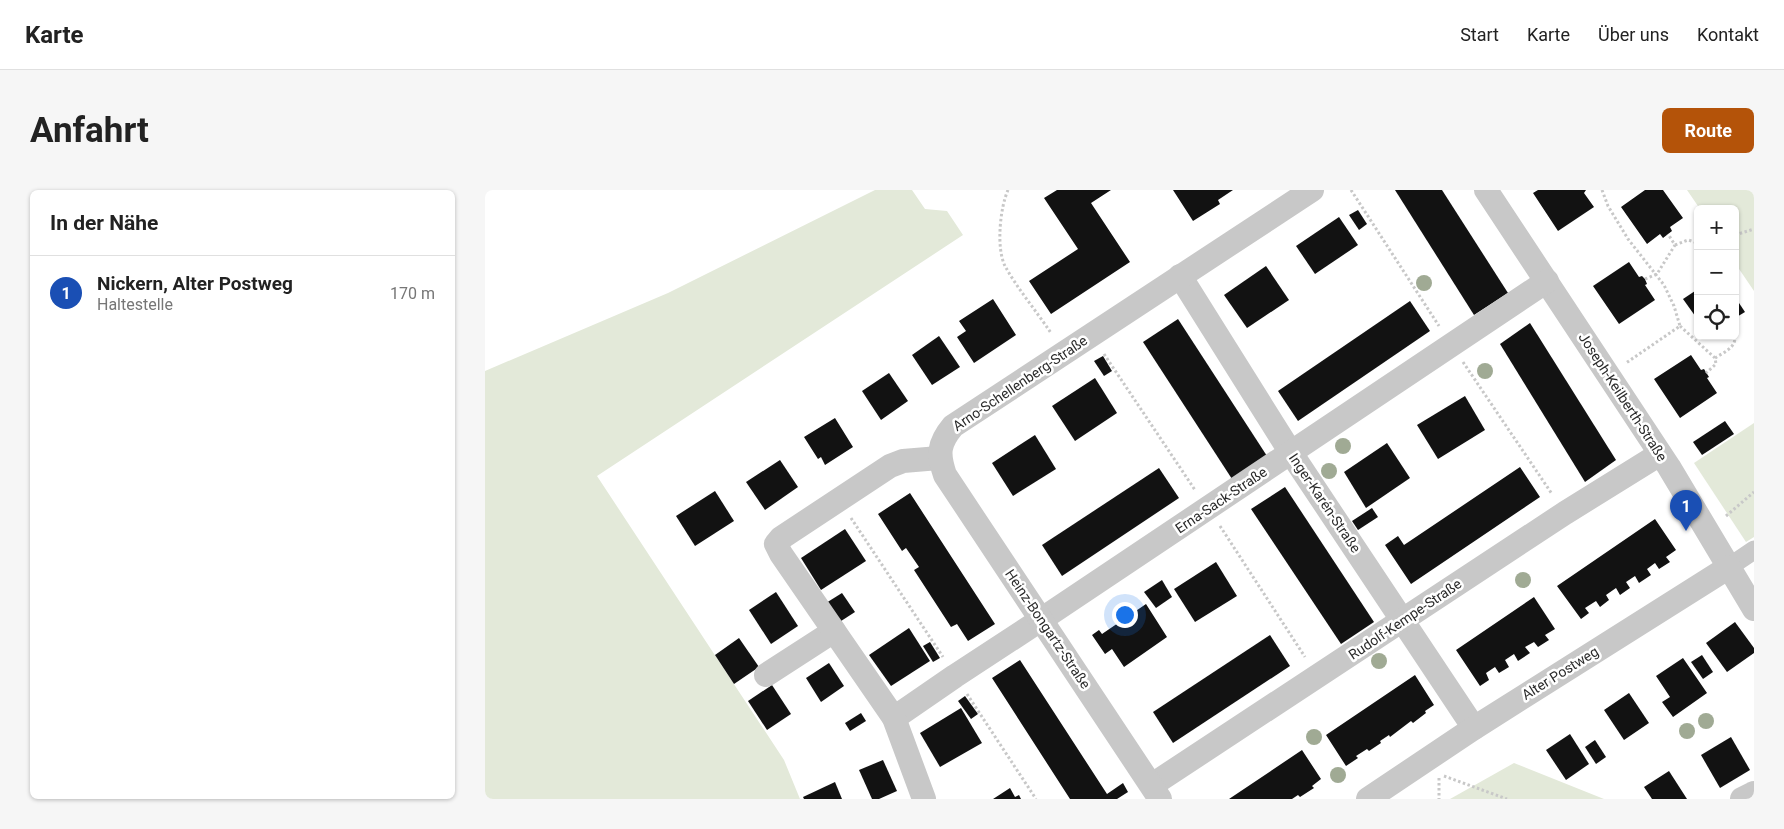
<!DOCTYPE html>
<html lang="de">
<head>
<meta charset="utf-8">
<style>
	:root { --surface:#fff; --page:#f6f6f6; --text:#222; --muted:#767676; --line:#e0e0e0; --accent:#b45309 }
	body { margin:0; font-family:Roboto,sans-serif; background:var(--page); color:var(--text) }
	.controls { position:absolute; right:15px; top:15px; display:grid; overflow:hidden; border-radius:8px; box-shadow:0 1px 4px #0004 }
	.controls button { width:45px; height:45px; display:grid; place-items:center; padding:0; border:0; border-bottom:1px solid var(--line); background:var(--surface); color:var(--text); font:25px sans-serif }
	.you { position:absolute; left:639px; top:424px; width:18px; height:18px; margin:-12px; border:4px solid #fff; border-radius:50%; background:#1a73e8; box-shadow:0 0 0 8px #1a73e833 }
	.badge { display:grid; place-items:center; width:32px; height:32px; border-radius:50%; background:var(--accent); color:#fff; font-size:16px; font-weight:700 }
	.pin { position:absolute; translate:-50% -41px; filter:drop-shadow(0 1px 2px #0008) }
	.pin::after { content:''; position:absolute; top:26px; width:18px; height:15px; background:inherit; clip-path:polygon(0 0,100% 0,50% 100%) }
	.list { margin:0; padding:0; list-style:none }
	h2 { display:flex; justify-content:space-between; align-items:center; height:65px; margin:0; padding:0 20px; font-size:21px }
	h2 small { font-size:16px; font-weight:400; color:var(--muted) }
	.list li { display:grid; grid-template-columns:32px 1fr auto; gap:15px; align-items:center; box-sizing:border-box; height:75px; padding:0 20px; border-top:1px solid var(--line) }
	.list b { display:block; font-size:19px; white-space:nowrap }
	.list p { margin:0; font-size:16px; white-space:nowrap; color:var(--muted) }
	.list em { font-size:16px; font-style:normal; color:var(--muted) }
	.icon { flex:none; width:28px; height:28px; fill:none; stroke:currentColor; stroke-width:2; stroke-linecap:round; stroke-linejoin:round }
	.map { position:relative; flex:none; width:1269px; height:609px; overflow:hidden; border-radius:8px }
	header { display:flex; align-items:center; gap:30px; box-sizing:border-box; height:70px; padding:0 25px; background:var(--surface); border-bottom:1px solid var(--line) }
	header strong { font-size:24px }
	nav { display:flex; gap:28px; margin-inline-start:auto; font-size:18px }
	.intro { display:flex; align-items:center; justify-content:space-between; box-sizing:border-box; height:120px; padding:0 30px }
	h1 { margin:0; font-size:35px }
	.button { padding:12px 22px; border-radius:8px; background:var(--accent); color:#fff; font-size:18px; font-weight:700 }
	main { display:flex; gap:30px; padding:0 30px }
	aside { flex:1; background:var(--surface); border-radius:8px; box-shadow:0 1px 4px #0004 }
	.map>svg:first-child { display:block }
	.green { fill:#e3e9d9 }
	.building { fill:#121212 }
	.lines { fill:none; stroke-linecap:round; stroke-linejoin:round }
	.path { stroke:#c8c8c8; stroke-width:3; stroke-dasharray:2.5 2.5; stroke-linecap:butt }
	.pedestrian { stroke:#c8c8c8; stroke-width:19 }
	.minor { stroke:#c8c8c8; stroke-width:24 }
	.tree { fill:#a0aa94 }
	.labels { text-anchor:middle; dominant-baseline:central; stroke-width:5; stroke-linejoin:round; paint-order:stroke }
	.street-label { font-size:14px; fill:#2b2b2b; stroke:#fff }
</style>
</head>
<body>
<header>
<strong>Karte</strong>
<nav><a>Start</a><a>Karte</a><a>Über uns</a><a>Kontakt</a></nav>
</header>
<div class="intro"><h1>Anfahrt</h1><a class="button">Route</a></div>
<main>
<aside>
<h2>In der Nähe<small></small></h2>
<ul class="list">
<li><span class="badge" style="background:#1a4fb4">1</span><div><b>Nickern, Alter Postweg</b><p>Haltestelle</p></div><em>170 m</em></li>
</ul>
</aside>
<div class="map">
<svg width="1269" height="609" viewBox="0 0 1269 609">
	<rect width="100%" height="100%" fill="#fff"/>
	<!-- green -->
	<g class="green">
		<polygon points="390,0 427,0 440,19 462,21 478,45 112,286 299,570 315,609 0,609 0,181 183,103"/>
		<polygon points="1202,0 1269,0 1269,101 1250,73 1250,19 1215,19"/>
		<polygon points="1269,233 1269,347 1261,352 1209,273"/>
		<polygon points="1029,573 1119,609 965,609"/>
	</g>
	<!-- building -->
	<g class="building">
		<polygon points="572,0 626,0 606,13 645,72 566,124 544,91 593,59 559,8"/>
		<polygon points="688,0 748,0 733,10 735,14 708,31"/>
		<polygon points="910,0 957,0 1023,103 989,125"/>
		<polygon points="1053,0 1101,0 1099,3 1109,17 1073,41 1048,3"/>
		<polygon points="1160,0 1178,0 1198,28 1185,37 1187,41 1178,48 1175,44 1162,54 1136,17"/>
		<polygon points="873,20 882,34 874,40 864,25"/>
		<polygon points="854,27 873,55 830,84 811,56"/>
		<polygon points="1144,72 1154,87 1157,86 1160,89 1162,94 1160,95 1170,110 1134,134 1108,96"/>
		<polygon points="781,76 804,110 762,138 739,105"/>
		<polygon points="1213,99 1213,130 1198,109"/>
		<polygon points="1250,107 1260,122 1250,128"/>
		<polygon points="508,109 531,145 489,173 472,147 481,141 474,131"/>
		<polygon points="925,111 945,141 813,231 793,201"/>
		<polygon points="693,129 782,266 747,289 658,152"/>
		<polygon points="1045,133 1131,270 1100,292 1015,154"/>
		<polygon points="454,146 475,177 447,195 427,165"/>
		<polygon points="1206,165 1216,180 1219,179 1224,187 1222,188 1232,203 1195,228 1169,189"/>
		<polygon points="618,166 627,181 619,186 609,171"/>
		<polygon points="404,183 423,211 396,230 377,201"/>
		<polygon points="610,188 632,223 590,251 567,216"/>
		<polygon points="980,206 1000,240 953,269 932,235"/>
		<polygon points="350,228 368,257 340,275 336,267 333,269 319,247"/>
		<polygon points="1240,231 1249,244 1217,265 1208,252"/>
		<polygon points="550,245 571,279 528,306 507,273"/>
		<polygon points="902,253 925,288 881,318 859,282"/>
		<polygon points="295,270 313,297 280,320 261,292"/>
		<polygon points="1035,277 1055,307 926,394 900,355 913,346 919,355"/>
		<polygon points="674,278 694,308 577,386 557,355"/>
		<polygon points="800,297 889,432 856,454 766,319"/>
		<polygon points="230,301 249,331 210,356 191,326"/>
		<polygon points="425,303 510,434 483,451 472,434 466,437 429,380 434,377 421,358 417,361 393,324"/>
		<polygon points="887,318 893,327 873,340 867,331"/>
		<polygon points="1170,329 1191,360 1181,367 1185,372 1174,379 1170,373 1162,379 1166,385 1154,393 1150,386 1141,392 1145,398 1135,405 1131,398 1121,405 1124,410 1115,417 1111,411 1100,418 1104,423 1096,429 1072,396"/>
		<polygon points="360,339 381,371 336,400 316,368"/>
		<polygon points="731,372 752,406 710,432 689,399"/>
		<polygon points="677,390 687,407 671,418 659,402"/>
		<polygon points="291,402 313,436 286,454 264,420"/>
		<polygon points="357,403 370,422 353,433 341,413"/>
		<polygon points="1049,407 1070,439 1060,445 1064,450 1053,457 1049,452 1040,457 1045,463 1033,471 1029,464 1020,470 1024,477 1014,483 1010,477 1001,483 1004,490 995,496 971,460"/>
		<polygon points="661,414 682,447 639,477 627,459 620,464 607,445 614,440 617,444"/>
		<polygon points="1250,432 1269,458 1269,463 1242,482 1221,453"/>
		<polygon points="424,438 445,471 406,496 384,465"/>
		<polygon points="785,445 805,476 688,553 668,522"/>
		<polygon points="254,448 274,477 249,494 230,465"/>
		<polygon points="445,452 455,468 448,472 438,456"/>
		<polygon points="1217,465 1228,482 1218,489 1206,472"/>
		<polygon points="1198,468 1222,503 1188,527 1177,512 1185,507 1171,486"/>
		<polygon points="535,470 622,604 638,593 643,602 632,609 585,609 507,488"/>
		<polygon points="344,473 359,496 336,512 321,488"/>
		<polygon points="930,485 949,515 940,521 941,523 928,533 926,531 905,547 904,545 895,551 896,553 884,561 882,559 871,566 873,568 861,576 841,545"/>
		<polygon points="287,495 306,524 282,540 263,511"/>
		<polygon points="1144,503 1164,533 1139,550 1119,520"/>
		<polygon points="480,506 493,524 486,529 473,511"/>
		<polygon points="476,518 497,553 455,577 435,543"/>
		<polygon points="376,523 381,531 365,541 360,533"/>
		<polygon points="1085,544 1104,574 1081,590 1061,560"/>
		<polygon points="1246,547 1265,580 1235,598 1216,565"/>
		<polygon points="1110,550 1121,567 1111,574 1100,557"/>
		<polygon points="817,560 836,589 827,596 829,598 815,607 813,605 807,609 744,609"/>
		<polygon points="398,570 412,601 394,609 387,609 374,580"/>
		<polygon points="1184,581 1202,609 1167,609 1159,597"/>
		<polygon points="350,592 357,609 319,609 318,607"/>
		<polygon points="525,598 530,607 534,605 536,609 508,609"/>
	</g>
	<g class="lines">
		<!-- path -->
		<g class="path">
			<path d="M523,0C515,18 511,58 520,76C532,98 552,122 566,143"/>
			<polyline points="866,0 954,136"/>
			<polyline points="1117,0 1123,16 1143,49 1179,95 1189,116 1195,136 1141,173"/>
			<polyline points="1250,45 1269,39"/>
			<polyline points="1190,55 1203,50 1213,53"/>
			<polyline points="1160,89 1172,84 1190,55 1183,44"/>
			<polyline points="1195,136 1230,168 1231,174 1221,183"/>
			<polyline points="619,164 710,300"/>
			<path d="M1230,168C1239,162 1251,158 1250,146"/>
			<polyline points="978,172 1067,304"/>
			<polyline points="1241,326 1269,302"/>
			<polyline points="366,328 458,467"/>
			<polyline points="735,336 820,467"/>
			<polyline points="482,504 551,609"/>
			<polyline points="959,586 1022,609"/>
			<polyline points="954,588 954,609"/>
		</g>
		<!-- pedestrian -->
		<polyline class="pedestrian" points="1244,377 1269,360"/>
		<!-- minor -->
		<g class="minor">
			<polyline points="1001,0 1184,277 1269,419"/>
			<polyline points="695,86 806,263 989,538"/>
			<polyline points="281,485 349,441"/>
			<polyline points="409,528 470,486 557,429 1062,91"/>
			<polyline points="667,595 1080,323 1175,264"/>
			<polyline points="439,609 409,528 296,364 291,354 296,348 405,276 418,271 454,268"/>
			<path d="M675,609L460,285C453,264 453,254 468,236L827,0"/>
			<polyline points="883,609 989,538 1244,377"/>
			<polyline points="1257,609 1269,603"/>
		</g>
	</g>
	<!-- trees -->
	<g class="tree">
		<circle cx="939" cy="93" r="8"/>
		<circle cx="1000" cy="181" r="8"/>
		<circle cx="858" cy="256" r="8"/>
		<circle cx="844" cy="281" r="8"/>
		<circle cx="1038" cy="390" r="8"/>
		<circle cx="894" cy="471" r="8"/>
		<circle cx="1221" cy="531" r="8"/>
		<circle cx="1202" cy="541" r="8"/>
		<circle cx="829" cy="547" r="8"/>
		<circle cx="853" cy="585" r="8"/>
	</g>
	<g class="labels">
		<!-- street labels -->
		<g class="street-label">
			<text transform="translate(535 193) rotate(-34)">Arno-Schellenberg-Straße</text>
			<text transform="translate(1138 207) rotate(57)">Joseph-Keilberth-Straße</text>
			<text transform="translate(736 310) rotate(-34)">Erna-Sack-Straße</text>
			<text transform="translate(840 313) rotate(56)">Inger-Karén-Straße</text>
			<text transform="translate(920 429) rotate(-34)">Rudolf-Kempe-Straße</text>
			<text transform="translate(563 439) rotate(56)">Heinz-Bongartz-Straße</text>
			<text transform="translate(1075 483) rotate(-32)">Alter Postweg</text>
		</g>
	</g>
</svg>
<div class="controls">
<button>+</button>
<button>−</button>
<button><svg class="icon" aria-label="locate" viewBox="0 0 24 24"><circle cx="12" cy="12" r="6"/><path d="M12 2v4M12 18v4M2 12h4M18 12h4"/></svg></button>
</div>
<div class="you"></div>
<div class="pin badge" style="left:1201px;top:341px;background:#1a4fb4">1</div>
</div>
</main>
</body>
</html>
